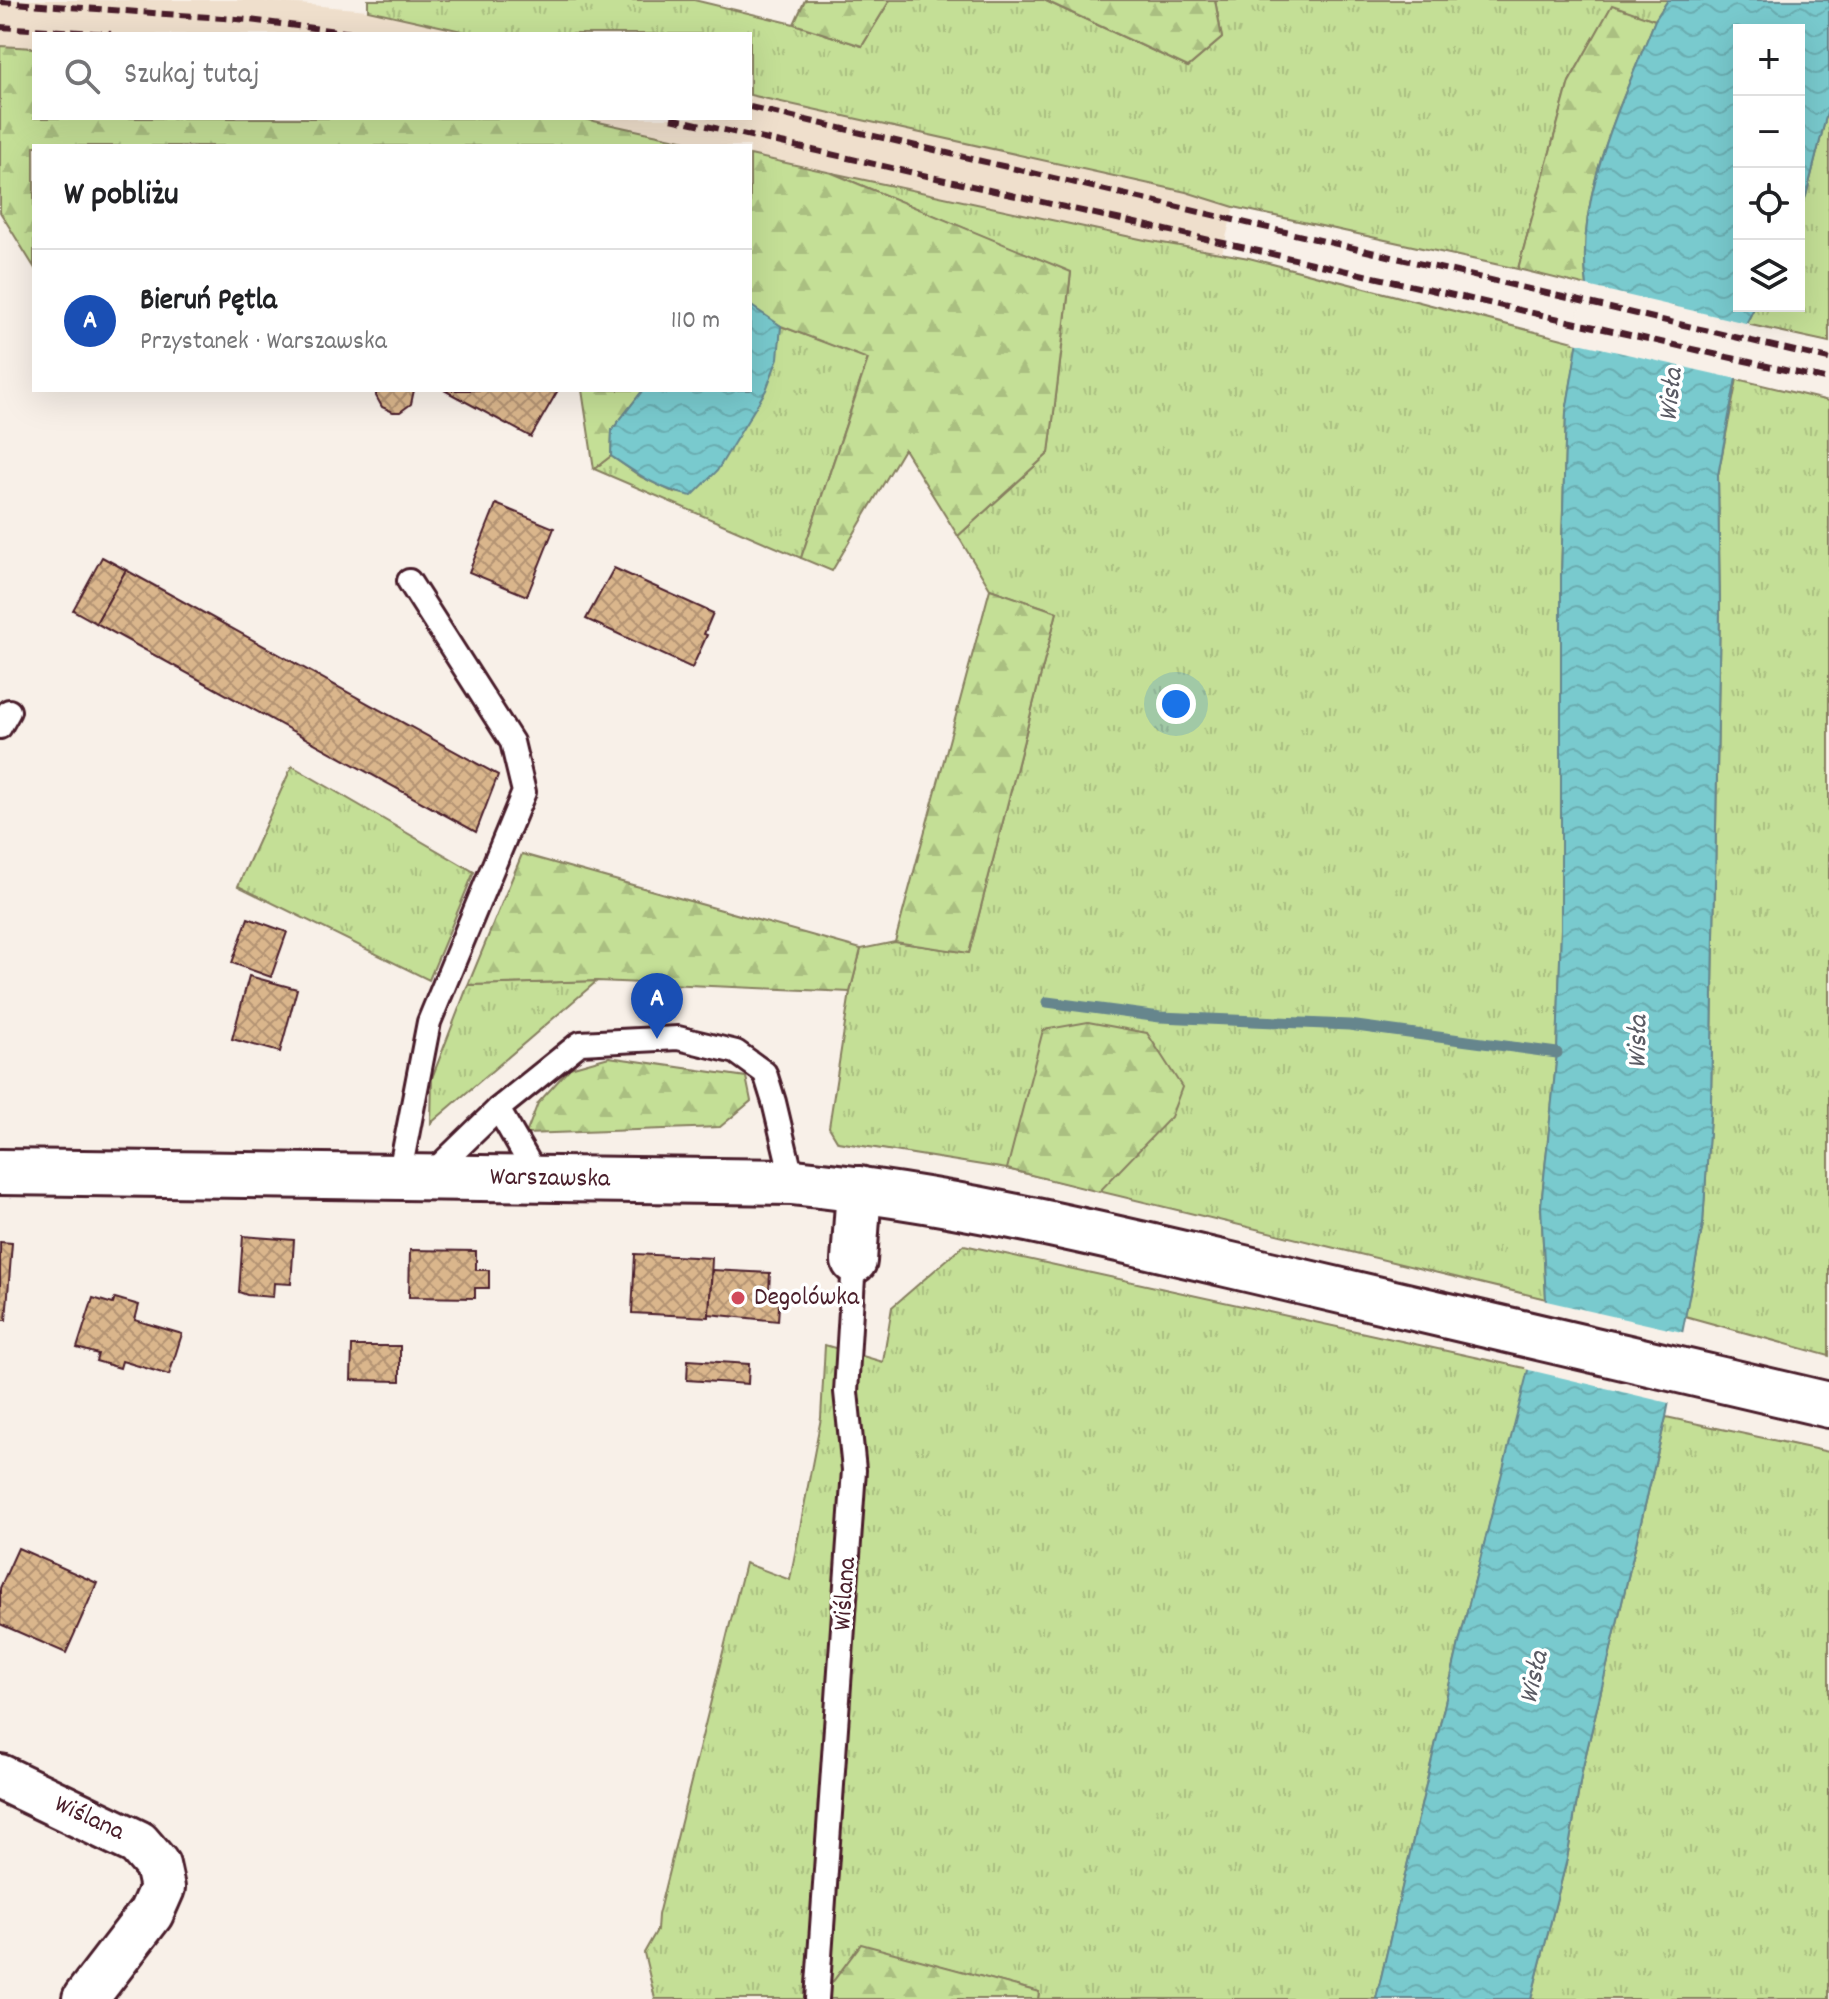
<!DOCTYPE html>
<html lang="pl">
<head>
<meta charset="utf-8">
<style>
	:root { --surface:#fff; --page:#f2f2f2; --text:#202124; --muted:#757577; --line:#e0e0e0; --accent:#b45309 }
	body { margin:0; font-family:Dekko,sans-serif; background:var(--page); color:var(--text) }
	.controls { position:absolute; right:24px; top:24px; display:grid; overflow:hidden; border-radius:0px; box-shadow:0 8px 32px #0002 }
	.controls button { width:72px; height:72px; display:grid; place-items:center; padding:0; border:0; border-bottom:2px solid var(--line); background:var(--surface); color:var(--text); font:40px sans-serif }
	.you { position:absolute; left:1176px; top:704px; width:28px; height:28px; margin:-20px; border:6px solid #fff; border-radius:50%; background:#1a73e8; box-shadow:0 0 0 12px #1a73e833 }
	.badge { display:grid; place-items:center; width:52px; height:52px; border-radius:50%; background:var(--accent); color:#fff; font-size:26px; font-weight:700 }
	.pin { position:absolute; translate:-50% -66px; filter:drop-shadow(0 2px 4px #0008) }
	.pin::after { content:''; position:absolute; top:42px; width:28px; height:24px; background:inherit; clip-path:polygon(0 0,100% 0,50% 100%) }
	.list { margin:0; padding:0; list-style:none }
	h2 { display:flex; justify-content:space-between; align-items:center; height:104px; margin:0; padding:0 32px; font-size:34px }
	h2 small { font-size:26px; font-weight:400; color:var(--muted) }
	.list li { display:grid; grid-template-columns:52px 1fr auto; gap:24px; align-items:center; box-sizing:border-box; height:144px; padding:0 32px; border-top:2px solid var(--line) }
	.list b { display:block; font-size:30px; white-space:nowrap }
	.list p { margin:0; font-size:26px; white-space:nowrap; color:var(--muted) }
	.list em { font-size:26px; font-style:normal; color:var(--muted) }
	.icon { flex:none; width:44px; height:44px; fill:none; stroke:currentColor; stroke-width:2; stroke-linecap:round; stroke-linejoin:round }
	.map { position:relative; flex:none; width:1829px; height:1999px; overflow:hidden }
	.search { position:absolute; background:var(--surface); box-shadow:0 8px 32px #0002; left:32px; top:32px; width:720px; height:88px; display:flex; align-items:center; gap:20px; box-sizing:border-box; padding:0 28px; border-radius:0px; color:var(--muted); font-size:30px }
	.panel { position:absolute; background:var(--surface); box-shadow:0 8px 32px #0002; left:32px; top:144px; width:720px; height:248px; border-radius:0px }
	.map>svg:first-child { display:block }
	.built { fill:#efdfcc }
	.grass { fill:url(#grass-tufts); stroke:#877f60; stroke-width:2 }
	.forest { fill:url(#forest-firs); stroke:#877f60; stroke-width:2 }
	.water { fill:url(#water-waves); stroke:#66868d; stroke-width:2 }
	.pier { fill:#f8f0e8 }
	.lines { fill:none; stroke-linecap:round; stroke-linejoin:round }
	.stream { stroke:#66868d; stroke-width:11 }
	.building { fill:url(#building-cross-hatch); stroke:#4a1f2b; stroke-width:2 }
	.service-casing { stroke:#4a1f2b; stroke-width:28 }
	.minor-casing { stroke:#4a1f2b; stroke-width:50 }
	.primary-casing { stroke:#4a1f2b; stroke-width:50 }
	.service { stroke:#fff; stroke-width:22 }
	.minor { stroke:#fff; stroke-width:44 }
	.primary { stroke:#fff; stroke-width:44 }
	.rail { stroke:#4a1f2b; stroke-width:6; stroke-dasharray:12 6; stroke-linecap:butt }
	.poi-dot { fill:#d1495b; stroke:#fff; stroke-width:3 }
	.labels { text-anchor:middle; dominant-baseline:central; stroke-width:7; stroke-linejoin:round; paint-order:stroke }
	.street-label { font-size:26px; fill:#4a1f2b; stroke:#fff }
	.poi-label { font-size:26px; fill:#4a1f2b; stroke:#fff; text-anchor:start }
	.water-label { font-size:28px; font-style:italic; fill:#5a5b64; stroke:#fff }
</style>
</head>
<body>
<div class="map">
<svg width="1829" height="1999" viewBox="0 0 1829 1999">
	<defs>
		<pattern id="grass-tufts" width="24" height="20" patternUnits="userSpaceOnUse" patternTransform="scale(2)"><rect width="24" height="20" fill="#c4df96"/><path d="M3 7l-1-3M5 7V3M7 7l1-3M15 17l-1-3M17 17v-4M19 17l1-3" fill="none" stroke="#aabf81"/></pattern>
		<pattern id="forest-firs" width="22" height="20" patternUnits="userSpaceOnUse" patternTransform="scale(2)"><rect width="22" height="20" fill="#c4df96"/><path d="M5 1l3.5 6h-7zM16 11l3.5 6h-7z" fill="#aabf81"/></pattern>
		<pattern id="water-waves" width="16" height="10" patternUnits="userSpaceOnUse" patternTransform="scale(2)"><rect width="16" height="10" fill="#79cace"/><path d="M0 5q4-4 8 0t8 0" fill="none" stroke="#6aadb1"/></pattern>
		<pattern id="building-cross-hatch" width="8" height="8" patternUnits="userSpaceOnUse" patternTransform="scale(2)"><rect width="8" height="8" fill="#dab68c"/><path d="M0 0l8 8M0 8l8-8" fill="none" stroke="#b39373"/></pattern>
	</defs>
	<rect width="100%" height="100%" fill="#f8f0e8"/>
	<filter id="ink" filterUnits="userSpaceOnUse"><feTurbulence type="fractalNoise" baseFrequency=".0125" numOctaves="2"/><feDisplacementMap in="SourceGraphic" scale="16" xChannelSelector="R" yChannelSelector="G"/><feConvolveMatrix kernelMatrix="1 2 1 2 8 2 1 2 1" color-interpolation-filters="sRGB"/></filter>
	<g filter="url(#ink)">
		<!-- built -->
		<g class="built">
			<polygon points="0,0 253,0 368,10 475,34 34,34 34,48 0,46"/>
			<polygon points="750,95 1186,192 1234,207 1222,253 1145,240 750,155 750,146 709,146 580,118 750,118"/>
		</g>
		<!-- grass -->
		<g class="grass">
			<polygon points="368,0 694,0 794,24 862,46 890,0 1044,0 1188,67 1222,38 1215,0 1668,0 1655,20 1612,6 1569,82 1518,269 1234,207 1186,192 750,95 750,34 475,34 368,10"/>
			<polygon points="1829,105 1829,342 1746,324 1755,306 1799,306 1799,211 1806,196"/>
			<polygon points="832,173 1145,240 1249,258 1578,343 1566,412 1561,576 1561,929 1557,1053 1541,1206 1546,1299 1007,1169 838,1142 829,1127 850,992 861,949 895,942 969,953 1057,612 990,589 958,536 1049,453 1071,273"/>
			<path d="M781,326L868,358L801,558L594,469L611,456L641,477L675,493C730,437 772,410 781,326Z"/>
			<polygon points="1737,379 1829,401 1829,1356 1685,1316 1703,1224 1711,1101 1720,608 1718,475"/>
			<polygon points="292,766 474,872 429,980 238,886"/>
			<polygon points="597,981 431,1123 432,1078 468,985"/>
			<polygon points="964,1245 1529,1369 1459,1643 1376,1999 1038,1999 1039,1992 861,1945 820,1999 655,1999 644,1953 657,1930 658,1915 745,1563 790,1580 821,1418 825,1345 883,1362 892,1307"/>
			<polygon points="1666,1417 1829,1452 1829,1999 1531,1999 1567,1859 1582,1771"/>
		</g>
		<!-- forest -->
		<g class="forest">
			<polygon points="805,0 890,0 862,46 794,24"/>
			<polygon points="1044,0 1215,0 1222,38 1188,67"/>
			<path d="M1612,5L1655,20C1623,102 1574,195 1587,286L1518,269L1569,82Z"/>
			<polygon points="0,46 34,48 34,118 580,118 709,146 34,146 34,267 0,212"/>
			<polygon points="750,155 832,173 1071,272 1049,453 958,536 904,449 832,571 801,558 868,359 781,326 750,306"/>
			<polygon points="582,390 643,390 612,430 611,456 594,469"/>
			<polygon points="990,589 1057,612 969,953 895,942"/>
			<polygon points="522,854 861,949 850,992 597,981 468,985"/>
			<polygon points="1088,1022 1147,1033 1182,1087 1171,1117 1099,1192 1007,1169 1043,1030"/>
			<polygon points="609,1057 746,1077 751,1101 720,1127 526,1134 538,1103 570,1068"/>
			<polygon points="861,1944 1039,1992 1038,1999 820,1999"/>
		</g>
		<!-- water -->
		<g class="water">
			<path d="M1668,0H1829V105L1806,196L1799,211V30H1739V306H1755L1746,324L1718,475L1720,608L1711,1101L1703,1224L1666,1417L1582,1771L1567,1859L1531,1999H1376L1459,1643L1546,1299L1541,1206L1557,1053L1561,929V576L1566,412L1587,286C1574,195 1623,102 1655,20Z"/>
			<path d="M750,305L781,326L778,358L766,390L717,471L692,496C661,491 636,473 611,456L612,430L643,390H750Z"/>
		</g>
		<!-- pier -->
		<g class="pier">
			<polygon points="1583,285 1750,324 1741,380 1574,342"/>
			<polygon points="1542,1300 1686,1333 1673,1404 1525,1369"/>
		</g>
		<g class="lines">
			<!-- stream -->
			<polyline class="stream" points="1047,1002 1160,1017 1349,1025 1557,1053"/>
		</g>
		<!-- building -->
		<g class="building">
			<polygon points="414,390 411,404 400,412 393,412 382,407 376,396 376,390"/>
			<polygon points="444,390 558,390 531,437"/>
			<polygon points="496,504 554,528 527,596 469,572"/>
			<polygon points="102,557 126,570 96,623 73,610"/>
			<polygon points="614,568 713,613 704,634 707,635 692,668 586,619"/>
			<polygon points="126,570 498,775 476,832 96,623"/>
			<polygon points="248,918 287,932 271,977 232,963"/>
			<polygon points="249,976 297,989 280,1052 232,1039"/>
			<polygon points="243,1236 294,1240 291,1284 274,1283 273,1297 247,1295 239,1292"/>
			<polygon points="0,1242 12,1243 6,1320 0,1320"/>
			<polygon points="410,1250 476,1251 476,1270 489,1270 489,1288 475,1288 475,1298 409,1297"/>
			<polygon points="635,1254 712,1258 709,1317 632,1313"/>
			<polygon points="712,1270 770,1273 769,1291 780,1291 778,1321 709,1314"/>
			<polygon points="93,1298 113,1304 115,1298 139,1305 135,1320 182,1334 169,1375 122,1361 120,1368 96,1361 98,1354 77,1348"/>
			<polygon points="352,1346 400,1346 400,1381 351,1380"/>
			<polygon points="688,1360 749,1364 748,1384 687,1380"/>
			<polygon points="18,1548 97,1583 66,1653 0,1624 0,1588"/>
		</g>
		<g class="lines">
			<!-- service casing -->
			<g class="service-casing">
				<g id="service">
					<polyline points="0,727 9,711"/>
					<polyline points="498,1109 538,1178"/>
					<polyline points="430,1175 498,1109 580,1043 678,1038 736,1052 765,1073 774,1102 793,1182"/>
					<polyline points="399,1177 429,1022 524,792 512,742 409,581"/>
					<polyline points="817,1999 854,1470 846,1392 854,1261"/>
				</g>
			</g>
			<!-- minor casing -->
			<g class="minor-casing">
				<g id="minor">
					<polyline points="854,1261 859,1189"/>
					<polyline points="0,1777 138,1843 157,1865 162,1888 151,1913 85,1999"/>
				</g>
			</g>
			<!-- primary casing -->
			<g class="primary-casing">
				<path id="primary" d="M0,1172L793,1182C954,1198 1111,1237 1269,1274C1455,1317 1642,1361 1829,1405"/>
			</g>
			<!-- service -->
			<use href="#service" class="service"/>
			<!-- minor -->
			<use href="#minor" class="minor"/>
			<!-- primary -->
			<use href="#primary" class="primary"/>
			<!-- rail -->
			<g class="rail">
				<polyline points="0,2 250,20 360,34"/>
				<polyline points="0,27 111,34"/>
				<polyline points="750,107 1829,359"/>
				<polyline points="671,118 1829,380"/>
			</g>
		</g>
	</g>
	<!-- markers -->
	<circle class="poi-dot" cx="738" cy="1298" r="8"/>
	<g class="labels">
		<!-- street labels -->
		<g class="street-label">
			<text transform="translate(550 1179) rotate(1)">Warszawska</text>
			<text transform="translate(846 1594) rotate(-86)">Wiślana</text>
			<text transform="translate(89 1819) rotate(25)">Wiślana</text>
		</g>
		<!-- poi labels -->
		<g class="poi-label">
			<text x="754" y="1298">Degolówka</text>
		</g>
		<!-- water labels -->
		<g class="water-label">
			<text transform="translate(1673 395) rotate(-84)">Wisła</text>
			<text transform="translate(1640 1042) rotate(-89)">Wisła</text>
			<text transform="translate(1536 1678) rotate(-77)">Wisła</text>
		</g>
	</g>
</svg>
<div class="controls">
<button>+</button>
<button>−</button>
<button><svg class="icon" aria-label="locate" viewBox="0 0 24 24"><circle cx="12" cy="12" r="6"/><path d="M12 2v4M12 18v4M2 12h4M18 12h4"/></svg></button>
<button><svg class="icon" aria-label="layers" viewBox="0 0 24 24"><path d="M12 4l9 5-9 5-9-5zM3 14l9 5 9-5"/></svg></button>
</div>
<div class="you"></div>
<div class="pin badge" style="left:657px;top:1039px;background:#1a4fb4">A</div>
<div class="search"><svg class="icon" aria-label="search" viewBox="0 0 24 24"><circle cx="10" cy="10" r="6"/><path d="M15 15l6 6"/></svg>Szukaj tutaj</div>
<section class="panel">
<h2>W pobliżu<small></small></h2>
<ul class="list">
<li><span class="badge" style="background:#1a4fb4">A</span><div><b>Bieruń Pętla</b><p>Przystanek · Warszawska</p></div><em>110 m</em></li>
</ul>
</section>
</div>
</body>
</html>
